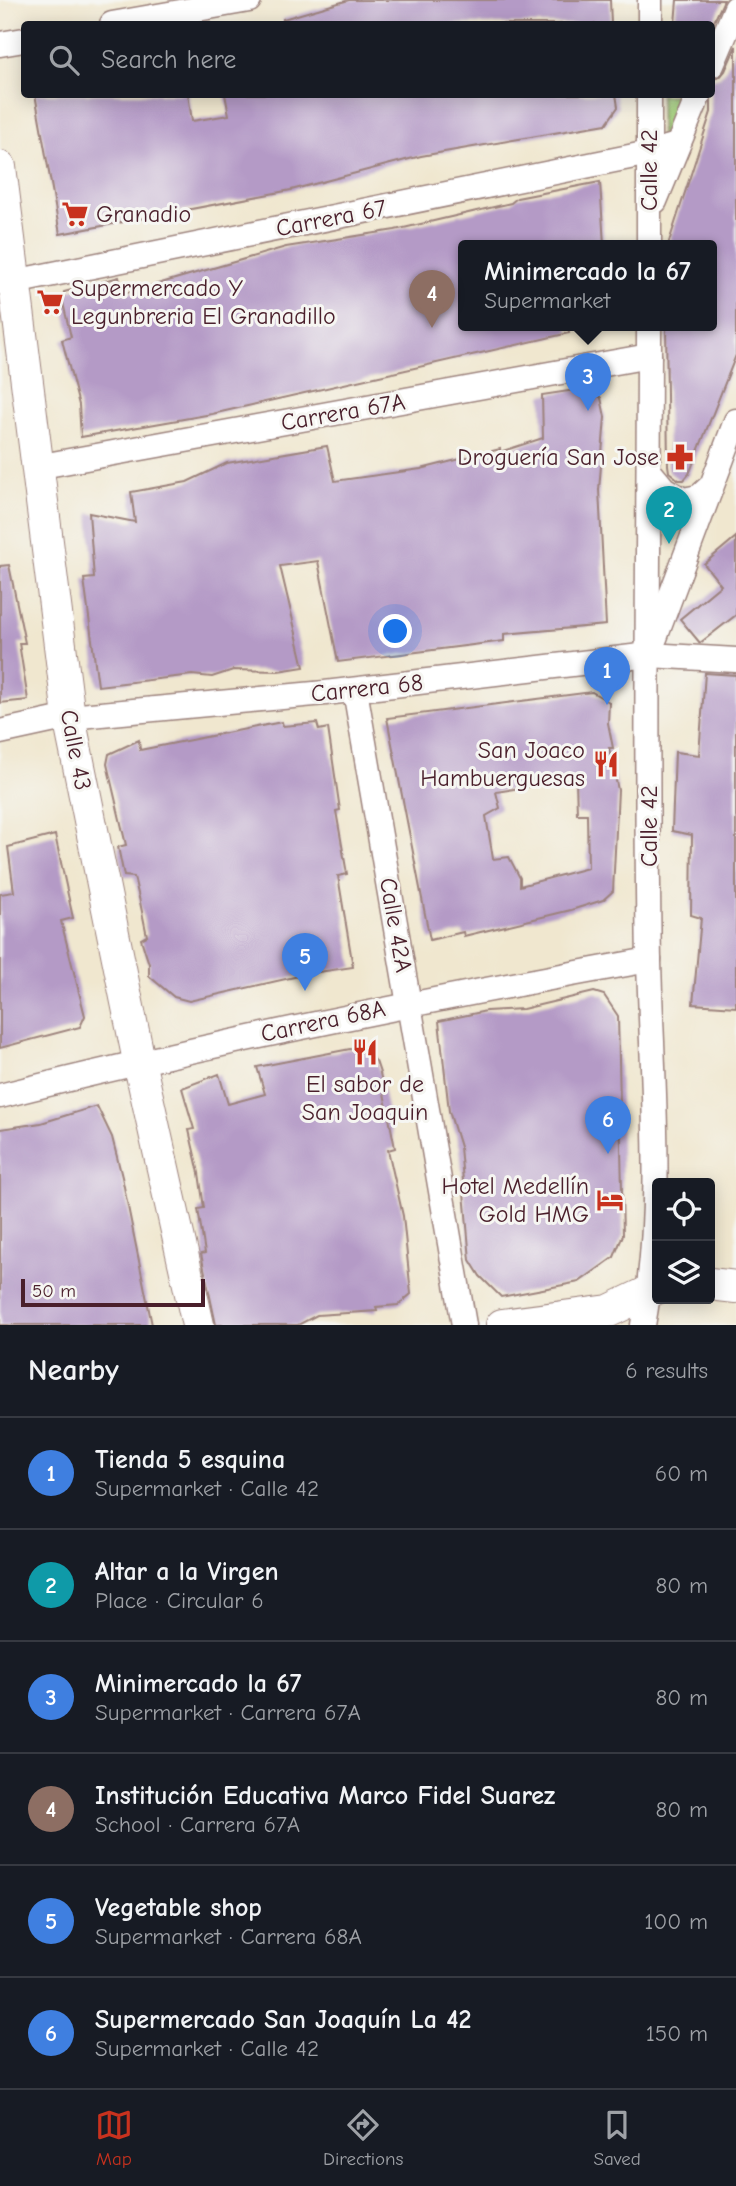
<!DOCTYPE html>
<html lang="en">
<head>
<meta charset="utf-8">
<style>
	:root { --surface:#171b24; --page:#242831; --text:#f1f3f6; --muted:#9ea1a6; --line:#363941; --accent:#c8321e }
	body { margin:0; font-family:"Comic Neue",sans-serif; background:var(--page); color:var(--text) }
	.controls { position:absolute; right:21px; bottom:21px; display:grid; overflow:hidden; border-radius:7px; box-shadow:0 4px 18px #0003 }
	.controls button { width:63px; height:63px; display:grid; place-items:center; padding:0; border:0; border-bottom:2px solid var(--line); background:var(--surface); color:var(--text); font:35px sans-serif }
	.scale { position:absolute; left:21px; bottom:18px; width:184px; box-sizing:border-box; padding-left:7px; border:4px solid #4a1f2b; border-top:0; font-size:19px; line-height:24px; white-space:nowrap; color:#4a1f2b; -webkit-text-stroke:5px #f6f6f2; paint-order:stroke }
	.you { position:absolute; left:396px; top:632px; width:24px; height:24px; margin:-18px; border:5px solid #fff; border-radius:50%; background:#1a73e8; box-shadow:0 0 0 10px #1a73e833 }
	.badge { display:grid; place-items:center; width:46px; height:46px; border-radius:50%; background:var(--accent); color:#fff; font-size:23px; font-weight:700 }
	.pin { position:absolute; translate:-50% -58px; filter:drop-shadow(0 2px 4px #0008) }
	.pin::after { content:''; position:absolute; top:37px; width:24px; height:21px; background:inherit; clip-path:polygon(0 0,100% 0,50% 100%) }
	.popup { position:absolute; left:458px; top:240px; width:259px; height:91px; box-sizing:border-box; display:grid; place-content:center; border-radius:7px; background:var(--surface); filter:drop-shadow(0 2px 5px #0005); font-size:23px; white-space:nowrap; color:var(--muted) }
	.popup b { font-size:26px; color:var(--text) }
	.popup::after { content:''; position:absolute; left:50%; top:100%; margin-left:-14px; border:14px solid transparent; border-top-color:var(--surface) }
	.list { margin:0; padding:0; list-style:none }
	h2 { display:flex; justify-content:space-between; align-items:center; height:91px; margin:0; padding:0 28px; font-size:30px }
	h2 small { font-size:23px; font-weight:400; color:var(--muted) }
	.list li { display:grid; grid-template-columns:46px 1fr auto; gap:21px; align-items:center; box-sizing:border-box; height:112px; padding:0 28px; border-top:2px solid var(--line) }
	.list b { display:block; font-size:26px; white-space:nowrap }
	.list p { margin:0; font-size:23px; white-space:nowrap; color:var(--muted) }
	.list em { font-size:23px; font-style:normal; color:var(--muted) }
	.icon { flex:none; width:38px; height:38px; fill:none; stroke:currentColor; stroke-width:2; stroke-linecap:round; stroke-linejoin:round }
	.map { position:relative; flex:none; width:736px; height:1325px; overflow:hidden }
	.search { position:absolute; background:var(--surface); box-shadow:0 4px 18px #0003; left:21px; right:21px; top:21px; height:77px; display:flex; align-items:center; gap:18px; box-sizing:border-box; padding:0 24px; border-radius:7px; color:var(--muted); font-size:26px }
	.sheet { height:763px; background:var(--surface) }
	nav { display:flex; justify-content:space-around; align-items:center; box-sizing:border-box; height:98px; border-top:2px solid var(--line); background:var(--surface); font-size:19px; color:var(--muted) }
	nav a { display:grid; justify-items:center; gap:4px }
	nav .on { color:var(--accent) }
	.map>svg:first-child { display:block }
	.green { fill:#a1cd7a; stroke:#767652; stroke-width:2 }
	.building { fill:#b49ac6; fill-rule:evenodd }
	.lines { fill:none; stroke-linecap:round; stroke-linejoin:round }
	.minor-casing { stroke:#9d837d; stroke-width:27 }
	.tertiary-casing { stroke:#9d837d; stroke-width:34 }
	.minor { stroke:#fff; stroke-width:24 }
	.tertiary { stroke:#fff; stroke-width:32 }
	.labels { text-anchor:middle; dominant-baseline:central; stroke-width:6; stroke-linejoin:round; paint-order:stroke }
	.street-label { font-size:24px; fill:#4a1f2b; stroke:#f6f6f2 }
	.poi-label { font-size:24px; fill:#4a1f2b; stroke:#f6f6f2; text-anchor:end }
</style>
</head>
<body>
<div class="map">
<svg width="736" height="1325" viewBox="0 0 736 1325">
	<rect width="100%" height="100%" fill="#f6f6f2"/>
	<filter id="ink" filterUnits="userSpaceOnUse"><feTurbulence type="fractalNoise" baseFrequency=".0143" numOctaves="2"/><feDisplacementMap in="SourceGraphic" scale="14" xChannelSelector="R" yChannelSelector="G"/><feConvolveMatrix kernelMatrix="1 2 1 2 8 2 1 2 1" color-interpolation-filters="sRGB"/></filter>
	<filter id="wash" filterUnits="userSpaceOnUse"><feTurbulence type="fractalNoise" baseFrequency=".00686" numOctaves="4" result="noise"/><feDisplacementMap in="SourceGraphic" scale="28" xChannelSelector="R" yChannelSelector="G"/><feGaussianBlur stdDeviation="1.57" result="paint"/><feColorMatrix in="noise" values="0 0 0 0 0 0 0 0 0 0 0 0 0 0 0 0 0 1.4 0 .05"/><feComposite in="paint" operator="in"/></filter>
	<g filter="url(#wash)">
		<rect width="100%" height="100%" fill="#f0e7cf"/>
		<!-- green -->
		<polygon class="green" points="660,95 695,96 661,149"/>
		<g id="blocks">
			<!-- building -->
			<g class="building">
				<polygon points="349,0 610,0 611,24 283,24 283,19"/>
				<polygon points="677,0 724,0 711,28 711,24 675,24"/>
				<polygon points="736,46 736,355 689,474 684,480 679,480 669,472 668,465 666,325 712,325 712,245 668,245 711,112 711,80 720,77 725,71"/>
				<polygon points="35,94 188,94 192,121 229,115 225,94 616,94 618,107 606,124 421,156 291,190 60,234"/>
				<polygon points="600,182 604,245 464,245 464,325 568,325 569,333 212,414 81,437 79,405 62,340 71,337 63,303 64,292 119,277 123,294 286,247 395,230 511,203 517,198"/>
				<polygon points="582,389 595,391 601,398 605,417 599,490 606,625 504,634 504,641 338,662 318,561 280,566 304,667 278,671 233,670 212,677 192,675 98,686 84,579 94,578 89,513 135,522 131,492 187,482 227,463 327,446 335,481 421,469 500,449 500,452 543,438 542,395"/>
				<polygon points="736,537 736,615 700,643 680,619 721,585 704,564"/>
				<polygon points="9,565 25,643 19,643 28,700 0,703 0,566"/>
				<polygon points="705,673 736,675 736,1007 693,1004 701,918 691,915 692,835 672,831 675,752 699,755"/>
				<path d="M592,692L609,702L608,723L613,748H609L618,790L613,891L603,900L571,910L464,936L463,932L430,940L387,718ZM576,779L577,814H587L588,868L520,886V878L509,857L493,859L486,816L500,808L496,792Z"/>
				<polygon points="282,722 283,726 317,723 319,730 328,728 340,810 336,811 347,874 338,876 353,967 312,973 189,1001 174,997 149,976 149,964 141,939 147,936 140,902 134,877 124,876 118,847 126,845 107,764 109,754 139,740 140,750"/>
				<polygon points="55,835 73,918 61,921 85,1016 80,1027 0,1048 0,894 14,892 8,847"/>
				<polygon points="594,992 604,995 618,1016 623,1235 614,1257 579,1282 501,1297 480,1276 470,1260 460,1147 449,1111 439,1021 486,1011 523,1009"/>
				<polygon points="350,1049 364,1051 376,1061 380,1073 395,1148 388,1150 403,1216 411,1294 398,1305 376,1307 377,1311 317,1315 298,1325 216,1325 201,1254 205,1253 198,1209 204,1208 199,1173 189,1130 194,1129 182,1088 219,1074 228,1104 265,1094 257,1067"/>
				<polygon points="97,1106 112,1137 122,1177 152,1325 0,1325 0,1129 41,1123"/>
			</g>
		</g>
	</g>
	<g filter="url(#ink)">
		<use href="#blocks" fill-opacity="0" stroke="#9d837d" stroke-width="2"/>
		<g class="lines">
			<!-- minor casing -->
			<g class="minor-casing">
				<g id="minor">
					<polyline points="112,24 249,0"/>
					<polyline points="650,24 650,0"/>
					<polyline points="0,44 24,40"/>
					<polyline points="712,65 736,8"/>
					<polyline points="655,201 699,94"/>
					<polyline points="649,245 649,94"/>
					<polyline points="0,282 14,282 649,153 677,145"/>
					<polyline points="36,467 649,356"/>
					<polyline points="649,471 664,489 683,500 699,497 709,488"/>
					<polyline points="655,638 736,421"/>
					<polyline points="355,690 464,1325"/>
					<polyline points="0,732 69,717 325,693 649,655 736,660"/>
					<path d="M0,1096C215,1042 431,999 649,960"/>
					<path d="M643,1325C665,1206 652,1081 649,961C645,749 649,537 649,325"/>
				</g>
			</g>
			<!-- tertiary casing -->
			<g class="tertiary-casing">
				<g id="tertiary">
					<polyline points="0,167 69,717 139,1061 198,1325"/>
					<polyline points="710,1284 736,1287"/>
					<polyline points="502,1325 609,1311 657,1288"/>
				</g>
			</g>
			<!-- minor -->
			<use href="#minor" class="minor"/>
			<!-- tertiary -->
			<use href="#tertiary" class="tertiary"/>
		</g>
	</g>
	<!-- icons -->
	<defs>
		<g id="supermarket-bare" transform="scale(2.1)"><path d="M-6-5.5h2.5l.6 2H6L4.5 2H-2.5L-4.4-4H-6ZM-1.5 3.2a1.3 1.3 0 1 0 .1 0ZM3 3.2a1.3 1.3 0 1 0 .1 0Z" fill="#c8321e" stroke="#f6f6f2" stroke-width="2.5" paint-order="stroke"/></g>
		<g id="pharmacy-bare" transform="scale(2.1)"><path d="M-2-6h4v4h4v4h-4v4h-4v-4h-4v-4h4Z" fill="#c8321e" stroke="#f6f6f2" stroke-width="2.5" paint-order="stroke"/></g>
		<g id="restaurant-bare" transform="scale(2.1)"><path d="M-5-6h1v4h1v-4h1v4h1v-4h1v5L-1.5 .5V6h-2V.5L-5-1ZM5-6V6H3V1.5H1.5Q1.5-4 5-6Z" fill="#c8321e" stroke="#f6f6f2" stroke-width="2.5" paint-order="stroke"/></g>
		<g id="hotel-bare" transform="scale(2.1)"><path d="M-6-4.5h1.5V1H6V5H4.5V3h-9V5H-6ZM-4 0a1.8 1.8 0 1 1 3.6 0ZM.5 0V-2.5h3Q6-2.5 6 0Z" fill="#c8321e" stroke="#f6f6f2" stroke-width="2.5" paint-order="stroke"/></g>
	</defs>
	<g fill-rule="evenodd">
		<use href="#supermarket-bare" x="75" y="214"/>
		<use href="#supermarket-bare" x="50" y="302"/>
		<use href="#pharmacy-bare" x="680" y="457"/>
		<use href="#restaurant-bare" x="606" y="764"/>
		<use href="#restaurant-bare" x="365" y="1052"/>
		<use href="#hotel-bare" x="610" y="1200"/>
	</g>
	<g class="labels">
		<!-- street labels -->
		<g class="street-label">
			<text transform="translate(649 170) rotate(-90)">Calle 42</text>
			<text transform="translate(331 218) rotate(-11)">Carrera 67</text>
			<text transform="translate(343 412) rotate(-10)">Carrera 67A</text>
			<text transform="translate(367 688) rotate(-6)">Carrera 68</text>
			<text transform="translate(76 750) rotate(79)">Calle 43</text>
			<text transform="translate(649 826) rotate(-90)">Calle 42</text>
			<text transform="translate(396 925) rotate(80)">Calle 42A</text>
			<text transform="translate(323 1021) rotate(-12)">Carrera 68A</text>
		</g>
		<!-- poi labels -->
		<g class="poi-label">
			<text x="96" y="214" text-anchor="start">Granadio</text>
			<text x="71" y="288" text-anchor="start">Supermercado Y<tspan x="71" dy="28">Legunbreria El Granadillo</tspan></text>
			<text x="659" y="457">Droguería San Jose</text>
			<text x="585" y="750">San Joaco<tspan x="585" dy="28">Hambuerguesas</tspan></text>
			<text x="365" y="1084" text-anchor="middle">El sabor de<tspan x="365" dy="28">San Joaquin</tspan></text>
			<text x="589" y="1186">Hotel Medellín<tspan x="589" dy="28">Gold HMG</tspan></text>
		</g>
	</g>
</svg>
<div class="controls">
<button><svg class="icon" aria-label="locate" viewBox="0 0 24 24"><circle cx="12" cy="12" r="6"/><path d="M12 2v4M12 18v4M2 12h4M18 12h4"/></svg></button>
<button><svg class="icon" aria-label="layers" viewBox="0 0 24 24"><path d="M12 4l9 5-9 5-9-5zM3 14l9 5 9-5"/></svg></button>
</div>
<div class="scale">50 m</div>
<div class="you"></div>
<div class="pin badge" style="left:607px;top:705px;background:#3f7fe0">1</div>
<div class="pin badge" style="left:669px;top:544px;background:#0f9aa8">2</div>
<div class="pin badge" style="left:588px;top:411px;background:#3f7fe0">3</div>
<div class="popup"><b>Minimercado la 67</b>Supermarket</div>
<div class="pin badge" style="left:432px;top:328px;background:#8d6e63">4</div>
<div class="pin badge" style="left:305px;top:991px;background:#3f7fe0">5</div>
<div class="pin badge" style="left:608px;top:1154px;background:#3f7fe0">6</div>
<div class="search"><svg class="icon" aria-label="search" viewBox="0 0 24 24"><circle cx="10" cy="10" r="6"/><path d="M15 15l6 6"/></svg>Search here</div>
</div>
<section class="sheet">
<h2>Nearby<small>6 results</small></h2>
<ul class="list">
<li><span class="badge" style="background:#3f7fe0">1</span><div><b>Tienda 5 esquina</b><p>Supermarket · Calle 42</p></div><em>60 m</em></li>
<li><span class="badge" style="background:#0f9aa8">2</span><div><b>Altar a la Virgen</b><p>Place · Circular 6</p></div><em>80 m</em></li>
<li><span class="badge" style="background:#3f7fe0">3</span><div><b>Minimercado la 67</b><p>Supermarket · Carrera 67A</p></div><em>80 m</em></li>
<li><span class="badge" style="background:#8d6e63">4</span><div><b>Institución Educativa Marco Fidel Suarez</b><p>School · Carrera 67A</p></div><em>80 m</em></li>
<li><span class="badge" style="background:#3f7fe0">5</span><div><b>Vegetable shop</b><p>Supermarket · Carrera 68A</p></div><em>100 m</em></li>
<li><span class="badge" style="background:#3f7fe0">6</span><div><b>Supermercado San Joaquín La 42</b><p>Supermarket · Calle 42</p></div><em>150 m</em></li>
</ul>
</section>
<nav>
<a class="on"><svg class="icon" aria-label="map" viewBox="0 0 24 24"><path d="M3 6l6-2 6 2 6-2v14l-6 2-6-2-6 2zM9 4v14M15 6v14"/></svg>Map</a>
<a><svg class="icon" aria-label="directions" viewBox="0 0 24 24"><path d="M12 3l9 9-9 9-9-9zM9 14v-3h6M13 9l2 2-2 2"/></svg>Directions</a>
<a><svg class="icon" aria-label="saved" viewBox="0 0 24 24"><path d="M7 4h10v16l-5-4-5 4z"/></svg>Saved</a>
</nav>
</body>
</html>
